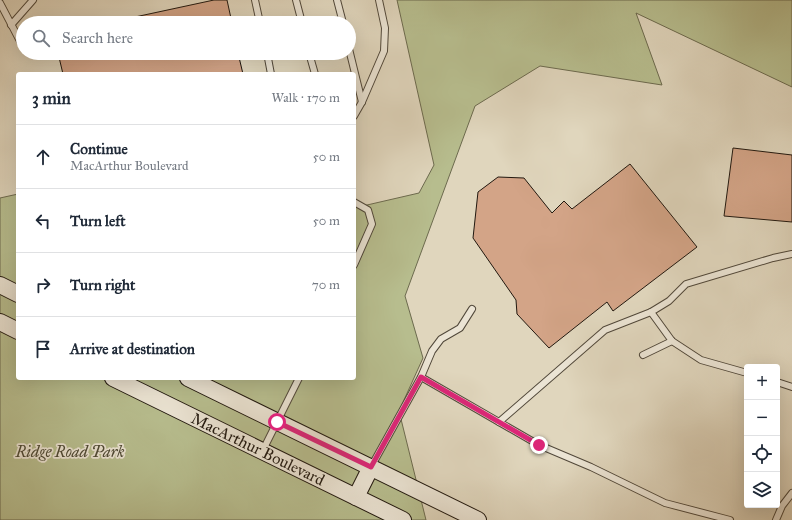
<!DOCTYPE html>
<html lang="en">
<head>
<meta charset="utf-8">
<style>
	:root { --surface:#fff; --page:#f2f2f3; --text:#1f2937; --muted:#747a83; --line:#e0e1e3 }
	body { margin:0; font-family:"IM FELL Great Primer",serif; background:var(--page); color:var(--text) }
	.controls { position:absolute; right:12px; bottom:12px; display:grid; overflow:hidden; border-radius:4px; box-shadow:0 4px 16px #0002 }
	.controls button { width:36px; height:36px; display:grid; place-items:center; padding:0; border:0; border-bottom:1px solid var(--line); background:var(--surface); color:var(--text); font:20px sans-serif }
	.stop { position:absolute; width:12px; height:12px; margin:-9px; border:3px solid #db2777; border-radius:50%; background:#fff }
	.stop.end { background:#db2777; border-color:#fff; box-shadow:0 1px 4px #0008 }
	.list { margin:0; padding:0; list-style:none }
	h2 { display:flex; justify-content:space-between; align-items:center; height:52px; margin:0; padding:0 16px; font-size:17px }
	h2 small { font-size:13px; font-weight:400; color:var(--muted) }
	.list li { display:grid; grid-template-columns:26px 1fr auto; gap:12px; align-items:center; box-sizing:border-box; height:64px; padding:0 16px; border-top:1px solid var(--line) }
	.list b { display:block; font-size:15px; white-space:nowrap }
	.list p { margin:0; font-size:13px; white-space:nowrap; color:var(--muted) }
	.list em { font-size:13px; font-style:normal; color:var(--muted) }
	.icon { flex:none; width:22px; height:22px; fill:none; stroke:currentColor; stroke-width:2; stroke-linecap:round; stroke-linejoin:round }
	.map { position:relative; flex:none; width:792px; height:520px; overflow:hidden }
	.search { position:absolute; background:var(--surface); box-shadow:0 4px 16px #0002; left:16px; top:16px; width:340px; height:44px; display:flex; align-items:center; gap:10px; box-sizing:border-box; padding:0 14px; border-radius:22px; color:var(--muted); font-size:15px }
	.panel { position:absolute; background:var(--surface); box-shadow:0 4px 16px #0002; left:16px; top:72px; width:340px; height:308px; border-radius:4px }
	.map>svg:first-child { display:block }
	.green { fill:#b7bd8e; stroke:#6c6a4e }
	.building { fill:#d3a487; stroke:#21180f }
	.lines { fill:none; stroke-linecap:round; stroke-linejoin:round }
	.lane-casing { stroke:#51483a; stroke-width:8 }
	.secondary-casing { stroke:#21180f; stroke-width:18 }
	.lane { stroke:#ebe4d4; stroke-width:6 }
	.secondary { stroke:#ebe4d4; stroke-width:16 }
	.route { stroke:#db2777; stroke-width:5 }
	.labels { text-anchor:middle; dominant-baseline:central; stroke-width:3.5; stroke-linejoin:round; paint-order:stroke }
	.street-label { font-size:16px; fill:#21180f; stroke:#ebe4d4 }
	.park-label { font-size:16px; font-style:italic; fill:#4e4a35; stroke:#ebe4d4 }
</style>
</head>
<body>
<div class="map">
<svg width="792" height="520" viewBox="0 0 792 520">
	<rect width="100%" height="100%" fill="#e0d6bd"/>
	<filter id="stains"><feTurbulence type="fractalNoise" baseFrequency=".005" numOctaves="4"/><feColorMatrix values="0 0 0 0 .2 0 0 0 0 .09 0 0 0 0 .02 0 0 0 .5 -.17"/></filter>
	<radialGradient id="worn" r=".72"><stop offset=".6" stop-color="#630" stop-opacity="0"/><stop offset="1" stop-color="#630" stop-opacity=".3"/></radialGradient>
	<!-- green -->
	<polygon class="green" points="397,0 792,0 792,87 636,13 662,85 540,66 475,106 405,296 423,358 399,411 426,520 0,520 0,198 18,194 18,378 354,378 354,208 419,193 434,165"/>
	<!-- building -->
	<g class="building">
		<polygon points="214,0 227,0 232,23 107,23"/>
		<polygon points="58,53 238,53 243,74 63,74"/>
		<polygon points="733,148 792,155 792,222 724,216"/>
		<polygon points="630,164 697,247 613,311 607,302 549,348 517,314 516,300 473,238 478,192 498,177 524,178 552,213 564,201 572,209"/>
	</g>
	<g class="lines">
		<!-- lane casing -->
		<g class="lane-casing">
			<g id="lane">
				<polyline points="255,0 260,23"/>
				<polyline points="296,0 302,23"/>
				<polyline points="337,0 343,23"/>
				<polyline points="0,3 21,43"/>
				<polyline points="11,25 33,0"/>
				<polyline points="349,49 362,102"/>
				<polyline points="267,53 271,74"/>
				<polyline points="309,53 315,74"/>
				<polyline points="354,116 362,102 384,51 385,28 379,0"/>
				<polyline points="354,202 368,210 372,224 354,265"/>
				<polyline points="643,355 672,341"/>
				<polyline points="747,373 701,360 672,341 651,312 669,301 686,284 773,258 792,254"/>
				<polyline points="421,377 539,445 591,467 665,503 730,520"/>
				<polyline points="777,382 792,387"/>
				<polyline points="499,422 605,330 651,312"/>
				<polyline points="263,450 299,378"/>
				<polyline points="371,467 421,377 432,351 441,339 460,328 472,309"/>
				<polyline points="776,520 782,506 792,493"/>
			</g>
		</g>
		<!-- secondary casing -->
		<g class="secondary-casing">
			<g id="secondary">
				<polyline points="0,285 18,294"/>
				<polyline points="0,322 18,331"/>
				<polyline points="113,378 403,520"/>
				<polyline points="188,378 478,520"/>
				<polyline points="356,497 371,467"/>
			</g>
		</g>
		<!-- lane -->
		<use href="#lane" class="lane"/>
		<!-- secondary -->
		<use href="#secondary" class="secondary"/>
	</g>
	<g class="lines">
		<!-- route -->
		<polyline class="route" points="277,422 371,467 421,377 539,445"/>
	</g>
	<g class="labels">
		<!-- street labels -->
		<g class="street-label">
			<text transform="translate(258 449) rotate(26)">MacArthur Boulevard</text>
		</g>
		<!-- park labels -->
		<g class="park-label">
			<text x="70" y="451">Ridge Road Park</text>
		</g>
	</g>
	<rect width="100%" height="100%" filter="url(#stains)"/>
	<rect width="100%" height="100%" fill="url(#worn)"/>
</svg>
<div class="controls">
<button>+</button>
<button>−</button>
<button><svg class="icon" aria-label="locate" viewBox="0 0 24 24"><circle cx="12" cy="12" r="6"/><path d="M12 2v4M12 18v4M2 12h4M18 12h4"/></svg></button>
<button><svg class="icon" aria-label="layers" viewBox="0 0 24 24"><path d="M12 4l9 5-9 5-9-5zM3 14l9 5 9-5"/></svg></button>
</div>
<div class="stop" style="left:277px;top:422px"></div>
<div class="stop end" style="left:539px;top:445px"></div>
<div class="search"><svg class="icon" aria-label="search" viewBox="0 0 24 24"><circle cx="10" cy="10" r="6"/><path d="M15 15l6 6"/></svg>Search here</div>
<section class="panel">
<h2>3 min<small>Walk · 170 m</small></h2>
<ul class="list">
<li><svg class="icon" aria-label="ahead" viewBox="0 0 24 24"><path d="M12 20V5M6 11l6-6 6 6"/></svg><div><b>Continue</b><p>MacArthur Boulevard</p></div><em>50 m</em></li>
<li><svg class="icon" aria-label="left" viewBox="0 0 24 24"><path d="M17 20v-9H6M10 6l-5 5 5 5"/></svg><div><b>Turn left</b></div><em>50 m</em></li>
<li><svg class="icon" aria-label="right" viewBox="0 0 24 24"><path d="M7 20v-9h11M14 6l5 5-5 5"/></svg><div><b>Turn right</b></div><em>70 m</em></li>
<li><svg class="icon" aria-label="arrive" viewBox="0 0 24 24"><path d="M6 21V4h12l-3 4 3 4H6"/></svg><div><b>Arrive at destination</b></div></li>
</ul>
</section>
</div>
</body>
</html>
